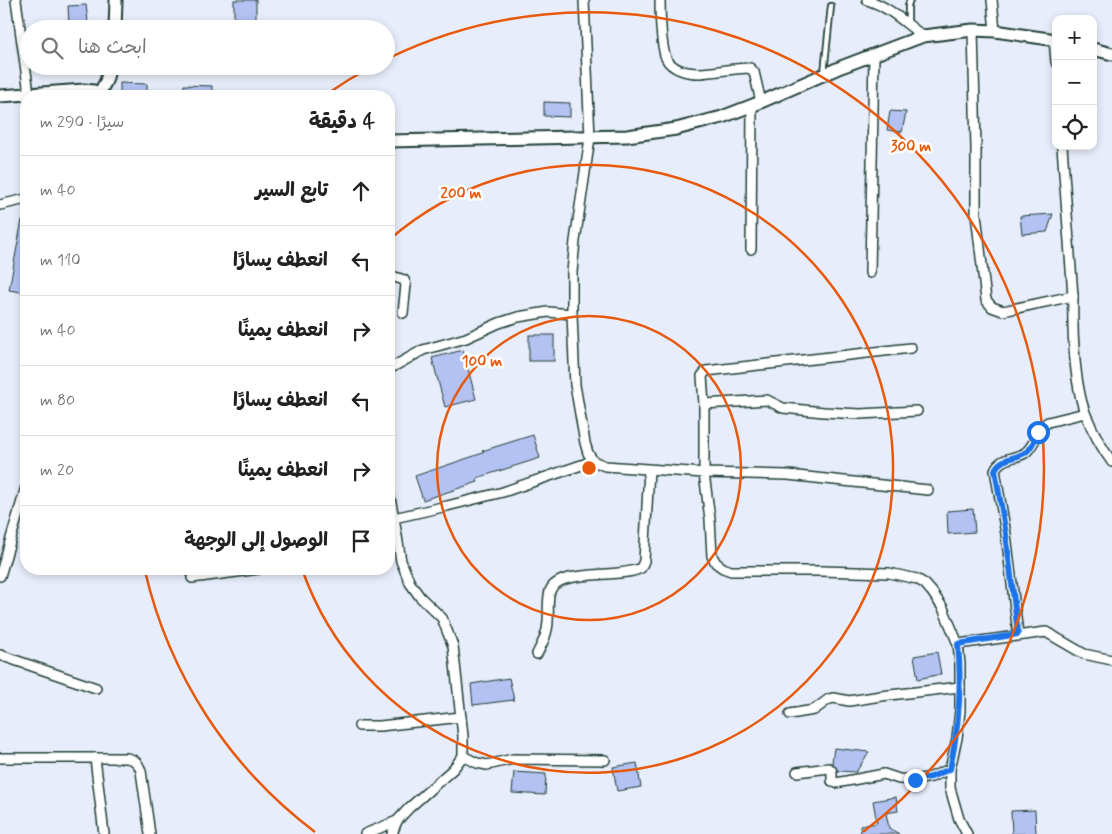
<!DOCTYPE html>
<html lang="ar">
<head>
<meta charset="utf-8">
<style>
	:root { --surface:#fff; --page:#f6f6f6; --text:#222; --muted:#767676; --line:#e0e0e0 }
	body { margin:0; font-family:Mynerve,"Playpen Sans Arabic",sans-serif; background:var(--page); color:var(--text); direction:rtl }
	.controls { position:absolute; right:15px; top:15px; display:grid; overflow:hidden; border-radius:10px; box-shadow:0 2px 8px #0003 }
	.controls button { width:45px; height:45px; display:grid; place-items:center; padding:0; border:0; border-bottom:1px solid var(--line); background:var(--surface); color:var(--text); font:25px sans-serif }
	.stop { position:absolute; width:15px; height:15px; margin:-11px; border:4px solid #1a73e8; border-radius:50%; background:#fff }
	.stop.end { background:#1a73e8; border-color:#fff; box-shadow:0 1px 5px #0008 }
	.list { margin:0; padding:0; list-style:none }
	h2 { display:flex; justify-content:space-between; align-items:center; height:65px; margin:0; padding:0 20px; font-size:21px }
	h2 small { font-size:16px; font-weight:400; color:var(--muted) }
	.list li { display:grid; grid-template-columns:32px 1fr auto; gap:15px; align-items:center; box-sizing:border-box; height:70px; padding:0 20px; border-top:1px solid var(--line) }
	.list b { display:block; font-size:19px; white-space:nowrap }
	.list em { font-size:16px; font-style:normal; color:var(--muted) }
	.icon { flex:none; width:28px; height:28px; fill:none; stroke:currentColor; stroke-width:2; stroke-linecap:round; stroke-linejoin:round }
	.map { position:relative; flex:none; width:1112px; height:834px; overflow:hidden; direction:ltr }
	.search { position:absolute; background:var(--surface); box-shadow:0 2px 8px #0003; left:20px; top:20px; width:375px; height:55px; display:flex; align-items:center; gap:12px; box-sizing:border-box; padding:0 18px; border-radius:28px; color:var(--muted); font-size:19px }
	.panel { position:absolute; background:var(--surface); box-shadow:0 2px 8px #0003; left:20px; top:90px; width:375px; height:485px; border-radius:20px; direction:rtl }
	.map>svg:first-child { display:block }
	.building { fill:#b3c2f3; stroke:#1f3d34 }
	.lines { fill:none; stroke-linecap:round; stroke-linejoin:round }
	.service-casing { stroke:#1f3d34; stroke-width:8 }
	.minor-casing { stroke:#1f3d34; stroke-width:12 }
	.tertiary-casing { stroke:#1f3d34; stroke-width:15 }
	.service { stroke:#fff; stroke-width:4.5 }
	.minor { stroke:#fff; stroke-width:9 }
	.tertiary { stroke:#fff; stroke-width:11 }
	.route { stroke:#1a73e8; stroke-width:6 }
	.ring { fill:none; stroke:#e8590c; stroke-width:2.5 }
	.centre { fill:#e8590c; stroke:#fff; stroke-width:2.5 }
	.ring-label { font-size:15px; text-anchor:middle; font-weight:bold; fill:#e8590c; stroke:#fff; stroke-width:5; stroke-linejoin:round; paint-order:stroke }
</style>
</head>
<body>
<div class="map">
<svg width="1112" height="834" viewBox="0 0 1112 834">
	<rect width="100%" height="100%" fill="#e8edfb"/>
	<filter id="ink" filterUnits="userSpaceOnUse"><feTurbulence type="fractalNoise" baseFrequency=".02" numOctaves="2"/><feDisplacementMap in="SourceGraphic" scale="10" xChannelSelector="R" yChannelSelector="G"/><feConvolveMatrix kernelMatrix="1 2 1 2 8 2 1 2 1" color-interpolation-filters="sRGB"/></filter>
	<g filter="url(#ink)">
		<!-- building -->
		<g class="building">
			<rect x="234" y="0" width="22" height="20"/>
			<polygon points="86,5 88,22 69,24 68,6"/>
			<polygon points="120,83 147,84 147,96 120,96"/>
			<polygon points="184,85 212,86 212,96 183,96"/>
			<polygon points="544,102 570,103 570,117 544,116"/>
			<polygon points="890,111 906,112 902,132 887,130"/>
			<polygon points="1053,214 1047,232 1022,234 1020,216"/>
			<polygon points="22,220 26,220 26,293 9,290"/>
			<rect x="529" y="335" width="25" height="26"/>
			<polygon points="463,350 476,399 445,407 432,358"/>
			<polygon points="533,435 540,458 477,478 478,482 423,500 415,476 483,453 482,451"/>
			<polygon points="973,509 975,532 948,534 947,511"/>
			<polygon points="937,652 941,674 918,679 914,656"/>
			<polygon points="509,678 514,700 473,705 471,684"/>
			<polygon points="834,748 869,752 856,772 838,771 832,762"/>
			<polygon points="637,763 641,787 617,791 613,767"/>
			<polygon points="514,772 546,774 545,795 512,793"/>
			<polygon points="896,797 898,811 886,813 889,828 899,834 861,834 860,826 877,823 873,801"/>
			<polygon points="1035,810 1036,834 1012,834 1011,811"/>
		</g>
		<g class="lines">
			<!-- service casing -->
			<g class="service-casing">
				<g id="service">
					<polyline points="908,23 908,5 910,0"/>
					<polyline points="824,73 831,6"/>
				</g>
			</g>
			<!-- minor casing -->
			<g class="minor-casing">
				<g id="minor">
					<polyline points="16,0 29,93"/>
					<path d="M660,0C660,13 661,46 666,58C672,70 688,73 700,73C717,72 733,68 750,68L754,72L761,102"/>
					<path d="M867,0C888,6 905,23 923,36"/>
					<polyline points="992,0 995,31"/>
					<polyline points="973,30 976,148 976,214 986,300 992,307 1003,311 1073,296 1062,146"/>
					<polyline points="1054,39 1056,62"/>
					<polyline points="0,205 26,199"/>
					<polyline points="751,249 752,106"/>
					<polyline points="870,273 874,54"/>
					<polyline points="389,275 404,280 406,285 403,313"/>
					<path d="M1073,296C1072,329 1074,385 1086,415C1093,432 1101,447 1112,462"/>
					<polyline points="911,348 706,371 702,376 704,404 704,473 788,475 928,490"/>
					<polyline points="389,369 423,350 466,338 499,323 518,317 548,312 572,314"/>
					<polyline points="704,404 767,400 783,408 824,412 860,414 917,411"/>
					<polyline points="593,461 605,466 704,473 710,519 712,556 716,563 723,568 731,571 821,571 889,573 917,579 925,584 932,592 943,608 958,644 960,664 960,710 957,738 950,769 950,788 959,819 967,834"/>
					<polyline points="389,493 394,518"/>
					<polyline points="0,576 26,487"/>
					<polyline points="192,578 259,569"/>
					<path d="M1018,634L1006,534L995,470C1000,457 1015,459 1025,453C1036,445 1036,429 1048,422L1085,413"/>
					<polyline points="958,644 1046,632 1084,654 1112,660"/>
					<path d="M537,654C542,644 548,633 548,621C549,611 547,601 550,591C558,568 621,579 641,568L644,561L649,470"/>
					<polyline points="0,655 96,688"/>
					<polyline points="790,714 814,710 829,699 834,698 849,701 881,696 960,687"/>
					<polyline points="359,726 380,726 461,717"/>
					<polyline points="463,756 477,763 487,765 513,759 605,760"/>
					<path d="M0,758H127C136,760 138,763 141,771L150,834"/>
					<polyline points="95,758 104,834"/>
					<polyline points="797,772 829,768 832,771 832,781 836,783 884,774 899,779 915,780 931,777 950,769"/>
					<polyline points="365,834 397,821"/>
					<polyline points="392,834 397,821 409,808 453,769 463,756 463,736 453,646 442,618 420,597 410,583 401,561 394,518 447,506 503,492 593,461 588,453 585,443 575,385 572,314 572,272 575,241 590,138 584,0"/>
				</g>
			</g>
			<!-- tertiary casing -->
			<g class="tertiary-casing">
				<g id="tertiary">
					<polyline points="115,29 116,0"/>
					<polyline points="1093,49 1112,54"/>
					<polyline points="99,94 106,81 110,66"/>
					<polyline points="0,96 84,90 94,91 100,96"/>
					<polyline points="389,141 627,136 676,129 722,117 761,102 841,67 923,36 973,30 995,31 1056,40"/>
				</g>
			</g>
			<!-- service -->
			<use href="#service" class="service"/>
			<!-- minor -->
			<use href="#minor" class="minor"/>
			<!-- tertiary -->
			<use href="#tertiary" class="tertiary"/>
		</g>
	</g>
	<g class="lines" filter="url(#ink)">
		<!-- route -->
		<path class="route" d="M915,780L931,777L950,769C959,727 962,687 958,644L1018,634L1006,534L995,470C1000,457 1015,460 1026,452C1032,448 1035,439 1038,432"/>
	</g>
	<!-- distance rings -->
	<g class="ring">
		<circle cx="589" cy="468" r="152"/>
		<path d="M390 239A304 304 0 1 1 302 569"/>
		<path d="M315 832A456 456 0 0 1 145 571M327 94A456 456 0 0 1 371 67M389 58A456 456 0 0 1 863 832"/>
	</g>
	<circle cx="589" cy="468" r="8" class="centre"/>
	<g class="ring-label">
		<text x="911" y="151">300 m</text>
		<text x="461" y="198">200 m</text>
		<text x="482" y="366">100 m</text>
	</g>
</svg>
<div class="controls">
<button>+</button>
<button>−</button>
<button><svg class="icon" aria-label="locate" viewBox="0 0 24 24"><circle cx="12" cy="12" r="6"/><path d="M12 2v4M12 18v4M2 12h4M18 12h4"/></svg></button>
</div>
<div class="stop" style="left:1038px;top:432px"></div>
<div class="stop end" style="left:915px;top:780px"></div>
<div class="search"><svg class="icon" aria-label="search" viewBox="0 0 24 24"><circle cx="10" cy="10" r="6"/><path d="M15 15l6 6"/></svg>ابحث هنا</div>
<section class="panel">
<h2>4 دقيقة<small>سيرًا · 290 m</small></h2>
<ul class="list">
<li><svg class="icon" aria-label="ahead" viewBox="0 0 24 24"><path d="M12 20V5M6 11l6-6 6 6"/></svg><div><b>تابع السير</b></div><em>40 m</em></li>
<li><svg class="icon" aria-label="left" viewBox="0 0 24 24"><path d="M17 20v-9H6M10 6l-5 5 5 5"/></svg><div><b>انعطف يسارًا</b></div><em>110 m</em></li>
<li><svg class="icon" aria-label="right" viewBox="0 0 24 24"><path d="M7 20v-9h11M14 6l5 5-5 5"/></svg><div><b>انعطف يمينًا</b></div><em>40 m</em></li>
<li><svg class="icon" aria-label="left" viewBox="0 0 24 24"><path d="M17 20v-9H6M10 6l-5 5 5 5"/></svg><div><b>انعطف يسارًا</b></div><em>80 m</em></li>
<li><svg class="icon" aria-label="right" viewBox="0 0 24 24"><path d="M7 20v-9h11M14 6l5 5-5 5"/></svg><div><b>انعطف يمينًا</b></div><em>20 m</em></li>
<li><svg class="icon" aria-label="arrive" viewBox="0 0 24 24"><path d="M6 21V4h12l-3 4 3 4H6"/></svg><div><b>الوصول إلى الوجهة</b></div></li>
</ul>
</section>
</div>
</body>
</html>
